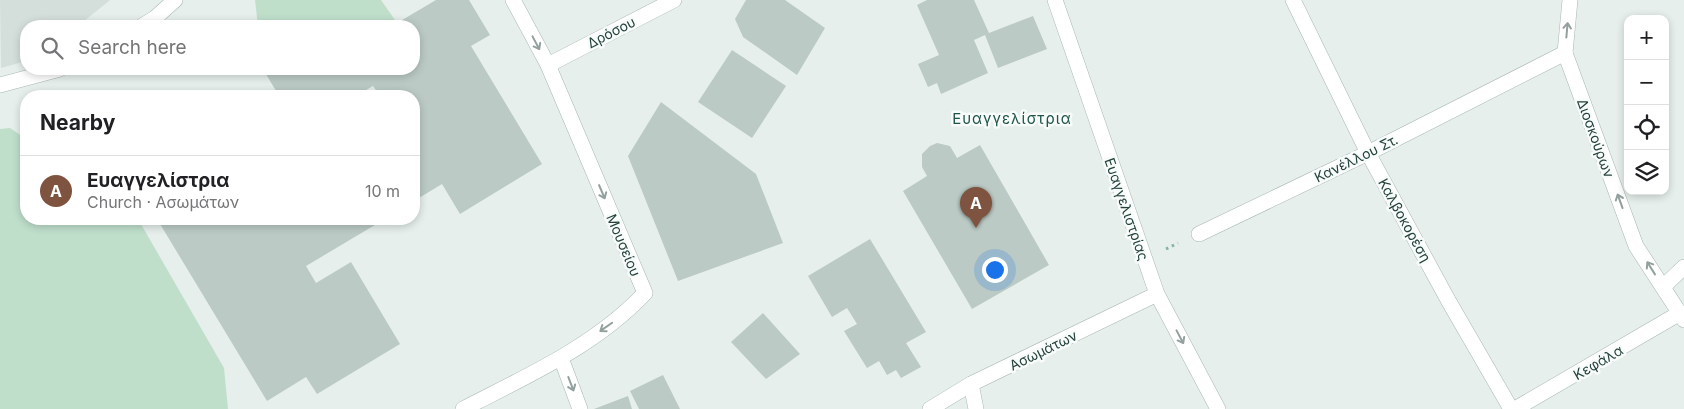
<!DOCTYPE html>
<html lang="en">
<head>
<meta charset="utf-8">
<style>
	:root { --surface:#fff; --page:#f6f6f6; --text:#202124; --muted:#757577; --line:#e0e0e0; --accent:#7e533f }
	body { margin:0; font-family:Inter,sans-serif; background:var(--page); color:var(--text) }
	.controls { position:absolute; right:15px; top:15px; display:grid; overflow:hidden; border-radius:10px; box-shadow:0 2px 8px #0003 }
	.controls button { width:45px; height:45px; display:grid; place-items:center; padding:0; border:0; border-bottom:1px solid var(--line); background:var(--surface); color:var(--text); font:25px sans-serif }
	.you { position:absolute; left:994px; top:269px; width:18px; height:18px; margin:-12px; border:4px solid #fff; border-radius:50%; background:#1a73e8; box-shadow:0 0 0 8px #1a73e833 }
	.badge { display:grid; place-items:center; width:32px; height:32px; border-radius:50%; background:var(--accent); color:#fff; font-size:16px; font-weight:700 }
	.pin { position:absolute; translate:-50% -41px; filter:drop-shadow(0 1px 2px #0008) }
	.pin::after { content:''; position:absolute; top:26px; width:18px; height:15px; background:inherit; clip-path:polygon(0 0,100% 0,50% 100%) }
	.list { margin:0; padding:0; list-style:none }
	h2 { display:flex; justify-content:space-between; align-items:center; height:65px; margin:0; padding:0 20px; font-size:21px }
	h2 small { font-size:16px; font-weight:400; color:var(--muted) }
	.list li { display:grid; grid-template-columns:32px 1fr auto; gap:15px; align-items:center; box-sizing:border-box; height:70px; padding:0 20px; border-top:1px solid var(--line) }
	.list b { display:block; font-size:19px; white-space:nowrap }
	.list p { margin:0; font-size:16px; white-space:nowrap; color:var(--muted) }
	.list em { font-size:16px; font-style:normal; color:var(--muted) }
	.icon { flex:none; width:28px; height:28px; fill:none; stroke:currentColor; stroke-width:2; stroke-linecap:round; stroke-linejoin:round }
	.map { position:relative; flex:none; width:1684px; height:409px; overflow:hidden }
	.search { position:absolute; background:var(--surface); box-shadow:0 2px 8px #0003; left:20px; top:20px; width:400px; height:55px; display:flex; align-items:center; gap:12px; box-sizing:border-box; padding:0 18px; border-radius:20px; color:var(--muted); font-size:19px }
	.panel { position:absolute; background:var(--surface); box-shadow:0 2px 8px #0003; left:20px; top:90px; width:400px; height:135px; border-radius:20px }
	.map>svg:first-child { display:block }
	.built { fill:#d4dfdb }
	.green { fill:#bfdfcb }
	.building { fill:#bbcac5 }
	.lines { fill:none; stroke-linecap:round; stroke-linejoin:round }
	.street-casing { stroke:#a8b7b3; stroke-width:16 }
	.path { stroke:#86b2a8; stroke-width:3; stroke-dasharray:2.5 4; stroke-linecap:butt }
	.street { stroke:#fff; stroke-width:15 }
	.oneway { stroke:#92a09e }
	.labels { text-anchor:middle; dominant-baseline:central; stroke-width:5; stroke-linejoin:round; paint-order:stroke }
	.street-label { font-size:14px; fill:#24413c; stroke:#f7fbf9 }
	.neighbourhood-label { font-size:15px; letter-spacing:1px; fill:#20544b; stroke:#f7fbf9 }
</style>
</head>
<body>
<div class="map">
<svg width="1684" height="409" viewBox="0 0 1684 409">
	<rect width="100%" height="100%" fill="#e6efeb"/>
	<!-- built -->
	<polygon class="built" points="0,0 110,0 78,26 26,26 26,61 1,68"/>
	<!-- green -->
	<g class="green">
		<polygon points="255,0 381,0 397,23 392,26 258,26"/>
		<polygon points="10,128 26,139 26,219 138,219 224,368 228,409 0,409 0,129"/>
	</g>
	<!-- building -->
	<g class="building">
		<polygon points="436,0 469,0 490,35 471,46 542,164 460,214 442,184 414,201 414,96 380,96 373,86 356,96 279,96 263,69 414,69 414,26 392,26"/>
		<polygon points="746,0 785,0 825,28 797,75 743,37 735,19"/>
		<polygon points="927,0 974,0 989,33 1033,16 1047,49 998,68 985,35 974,40 988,73 941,94 937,83 928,87 918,64 939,55 917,5"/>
		<polygon points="732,50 786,86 752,138 698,102"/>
		<polygon points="661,102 756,174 783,243 678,281 628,156"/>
		<polygon points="937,143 950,146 957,158 980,145 1049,265 972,309 903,191 927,176 922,167 922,154 930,146"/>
		<polygon points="157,219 385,219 306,266 316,283 351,262 400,344 317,394 306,377 267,401"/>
		<polygon points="870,239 926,332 906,343 921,367 901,378 896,370 887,375 879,361 867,368 844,331 857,324 847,308 832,317 808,276"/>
		<polygon points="763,313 800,354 766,379 731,342"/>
		<polygon points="663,375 680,409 639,409 630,391"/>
		<polygon points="628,396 632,409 594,409"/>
	</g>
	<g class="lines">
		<!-- street casing -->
		<g class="street-casing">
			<g id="street">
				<polyline points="1055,0 1157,294 1218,409"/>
				<polyline points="1293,0 1368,153 1448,300 1511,409"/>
				<polyline points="1570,0 1565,53 1636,246 1684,320"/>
				<polyline points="142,26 155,18 175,0"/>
				<polyline points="548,65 674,0"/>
				<polyline points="0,85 60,69"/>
				<polyline points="1199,234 1368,153 1565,53"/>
				<polyline points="1663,287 1684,267"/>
				<polyline points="561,358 580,409"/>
				<polyline points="971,384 976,409"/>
				<path d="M463,409C527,376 595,346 645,293L548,65L513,0"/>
				<polyline points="930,409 971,384 1157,294"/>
				<polyline points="1515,409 1680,313"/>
			</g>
		</g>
		<!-- path -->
		<polyline class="path" points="1166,249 1178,243"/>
		<!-- street -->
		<use href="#street" class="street"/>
	</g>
	<!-- one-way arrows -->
	<defs><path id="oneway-shaft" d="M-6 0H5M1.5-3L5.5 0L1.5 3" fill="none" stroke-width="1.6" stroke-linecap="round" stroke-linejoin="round" transform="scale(1.25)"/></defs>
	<g class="oneway">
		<use href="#oneway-shaft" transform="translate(1567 30) rotate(-85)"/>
		<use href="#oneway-shaft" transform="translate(536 43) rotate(62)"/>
		<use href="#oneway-shaft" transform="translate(602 192) rotate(67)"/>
		<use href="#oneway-shaft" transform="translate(1620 201) rotate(-110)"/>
		<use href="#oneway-shaft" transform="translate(1651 268) rotate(-122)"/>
		<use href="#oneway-shaft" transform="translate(606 327) rotate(145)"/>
		<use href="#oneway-shaft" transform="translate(1180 337) rotate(62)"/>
		<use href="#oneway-shaft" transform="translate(571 384) rotate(69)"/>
	</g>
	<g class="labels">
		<!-- street labels -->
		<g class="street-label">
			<text transform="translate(611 32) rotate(-27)">Δρόσου</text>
			<text transform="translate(1596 138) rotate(70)">Διοσκούρων</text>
			<text transform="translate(1356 158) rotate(-26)">Κανέλλου Στ.</text>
			<text transform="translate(1127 209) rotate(71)">Ευαγγελιστρίας</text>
			<text transform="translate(1405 220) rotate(61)">Καλβοκορέση</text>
			<text transform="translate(624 245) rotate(67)">Μουσείου</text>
			<text transform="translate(1043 350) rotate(-26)">Ασωμάτων</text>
			<text transform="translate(1598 362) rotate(-30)">Κεφάλα</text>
		</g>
		<!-- neighbourhood labels -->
		<g class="neighbourhood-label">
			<text x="1012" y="118">Ευαγγελίστρια</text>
		</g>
	</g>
</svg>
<div class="controls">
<button>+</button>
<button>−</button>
<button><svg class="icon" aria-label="locate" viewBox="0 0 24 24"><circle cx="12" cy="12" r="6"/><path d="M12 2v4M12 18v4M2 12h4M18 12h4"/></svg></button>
<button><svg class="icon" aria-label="layers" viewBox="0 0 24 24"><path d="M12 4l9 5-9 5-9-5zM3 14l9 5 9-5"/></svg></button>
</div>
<div class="you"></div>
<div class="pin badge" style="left:976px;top:228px">A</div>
<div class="search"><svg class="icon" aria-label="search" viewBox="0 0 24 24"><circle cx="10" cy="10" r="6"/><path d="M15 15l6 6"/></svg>Search here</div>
<section class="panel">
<h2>Nearby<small></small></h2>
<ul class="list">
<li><span class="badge">A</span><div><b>Ευαγγελίστρια</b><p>Church · Ασωμάτων</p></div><em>10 m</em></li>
</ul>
</section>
</div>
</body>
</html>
